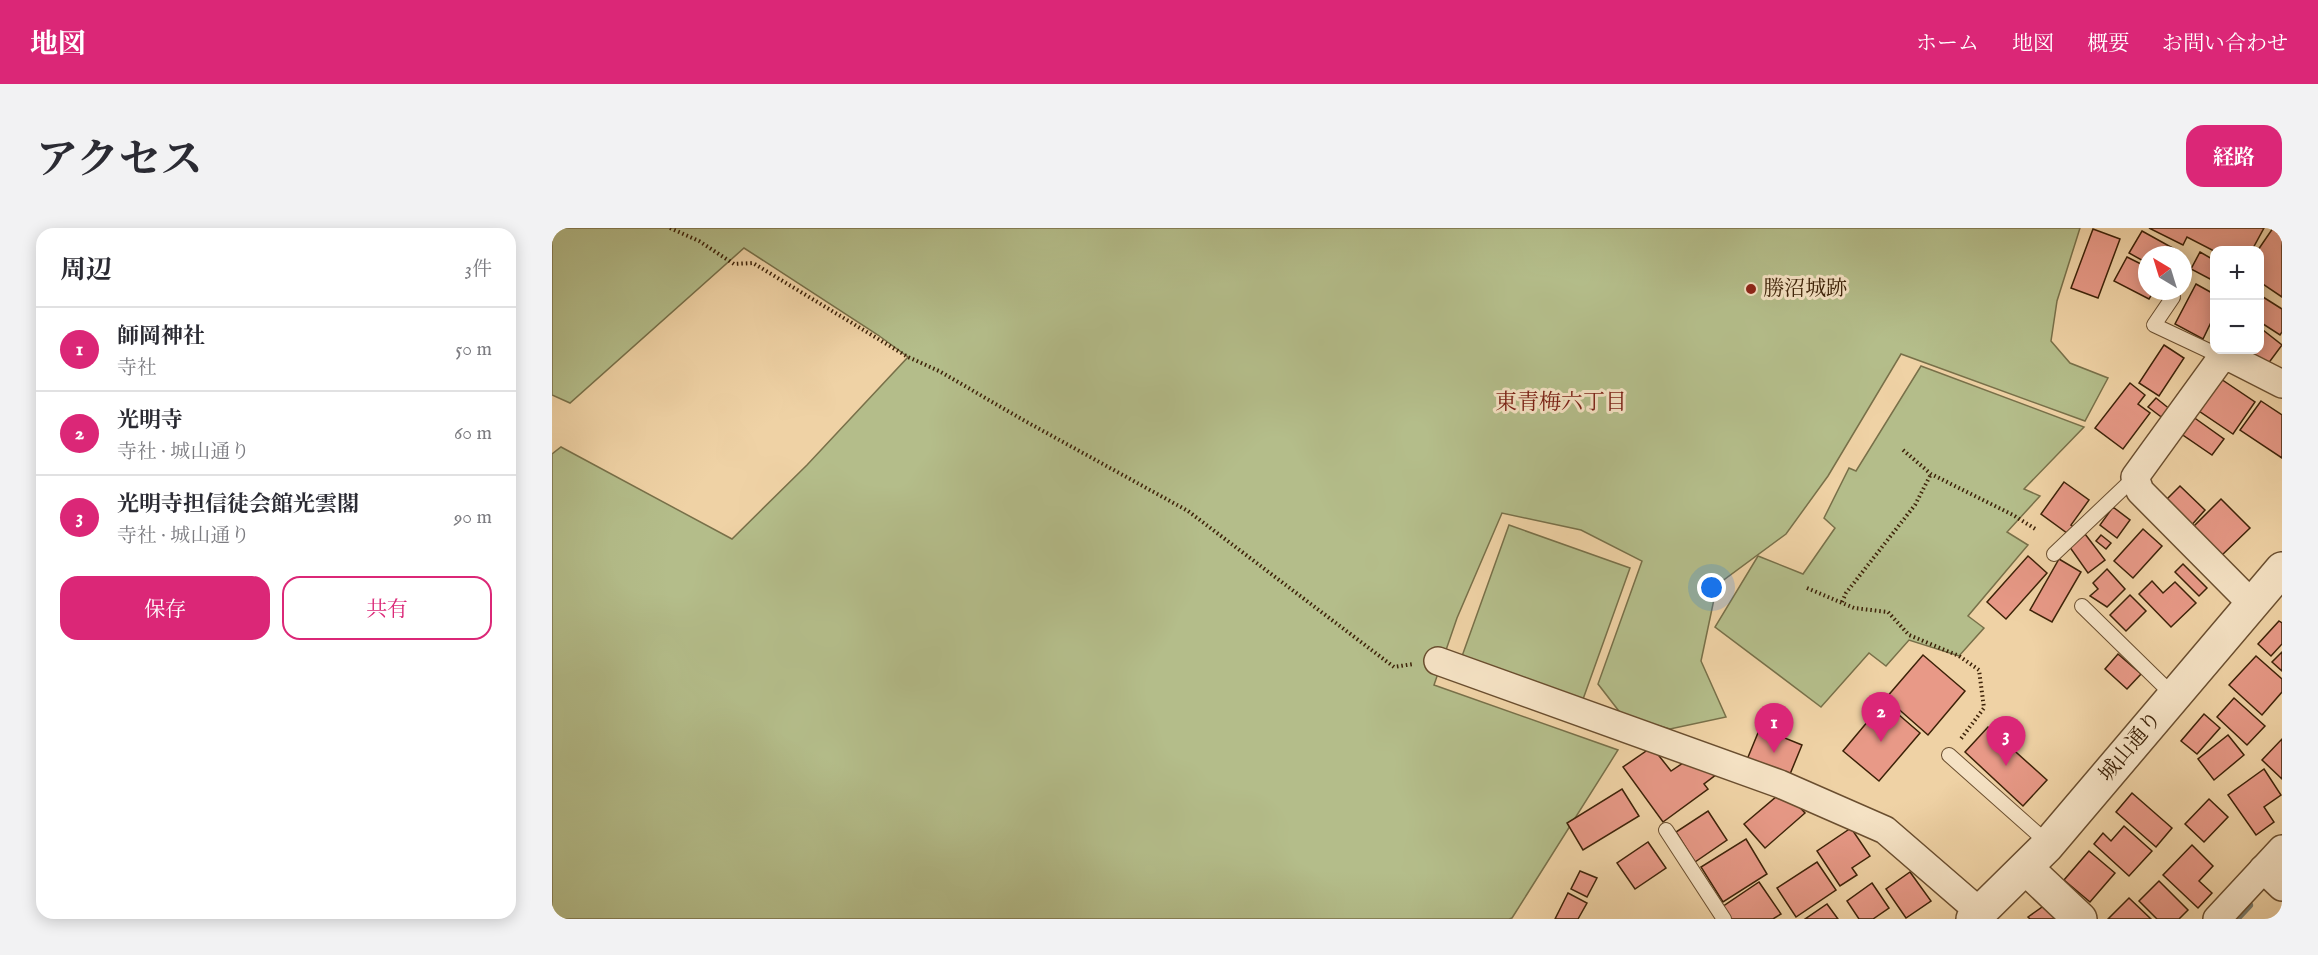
<!DOCTYPE html>
<html lang="ja">
<head>
<meta charset="utf-8">
<style>
	:root { --surface:#fff; --page:#f2f2f3; --text:#2b2b33; --muted:#7c7c81; --line:#e1e1e2; --accent:#db2777 }
	body { margin:0; font-family:"IM FELL English","Noto Serif JP",serif; background:var(--page); color:var(--text) }
	.controls { position:absolute; right:18px; top:18px; display:grid; overflow:hidden; border-radius:12px; box-shadow:0 3px 15px #0003 }
	.controls button { width:54px; height:54px; display:grid; place-items:center; padding:0; border:0; border-bottom:2px solid var(--line); background:var(--surface); color:var(--text); font:30px sans-serif }
	.compass { position:absolute; left:1586px; top:18px; width:54px; height:54px; border-radius:50%; background:var(--surface); box-shadow:0 3px 15px #0003; rotate:322deg }
	.you { position:absolute; left:1160px; top:360px; width:21px; height:21px; margin:-15px; border:4px solid #fff; border-radius:50%; background:#1a73e8; box-shadow:0 0 0 9px #1a73e833 }
	.badge { display:grid; place-items:center; width:39px; height:39px; border-radius:50%; background:var(--accent); color:#fff; font-size:20px; font-weight:700 }
	.pin { position:absolute; translate:-50% -50px; filter:drop-shadow(0 2px 3px #0008) }
	.pin::after { content:''; position:absolute; top:32px; width:21px; height:18px; background:inherit; clip-path:polygon(0 0,100% 0,50% 100%) }
	.list { margin:0; padding:0; list-style:none }
	h2 { display:flex; justify-content:space-between; align-items:center; height:78px; margin:0; padding:0 24px; font-size:26px }
	h2 small { font-size:20px; font-weight:400; color:var(--muted) }
	.list li { display:grid; grid-template-columns:39px 1fr auto; gap:18px; align-items:center; box-sizing:border-box; height:84px; padding:0 24px; border-top:2px solid var(--line) }
	.list b { display:block; font-size:22px; white-space:nowrap }
	.list p { margin:0; font-size:20px; white-space:nowrap; color:var(--muted) }
	.list em { font-size:20px; font-style:normal; color:var(--muted) }
	.actions { display:flex; gap:12px; padding:18px 24px }
	.actions a { flex:1; padding:14px 0; border:2px solid var(--accent); border-radius:18px; text-align:center; font-size:21px; color:var(--accent) }
	.actions .main { background:var(--accent); color:#fff }
	.map { position:relative; flex:none; width:1730px; height:691px; overflow:hidden; border-radius:18px }
	header { display:flex; align-items:center; gap:36px; box-sizing:border-box; height:84px; padding:0 30px; background:var(--accent); color:#fff }
	header strong { font-size:28px }
	nav { display:flex; gap:33px; margin-inline-start:auto; font-size:21px }
	.intro { display:flex; align-items:center; justify-content:space-between; box-sizing:border-box; height:144px; padding:0 36px }
	h1 { margin:0; font-size:42px }
	.button { padding:15px 27px; border-radius:18px; background:var(--accent); color:#fff; font-size:21px; font-weight:700 }
	main { display:flex; gap:36px; padding:0 36px }
	aside { flex:1; background:var(--surface); border-radius:18px; box-shadow:0 3px 15px #0003 }
	.map>svg:first-child { display:block }
	.green { fill:#b4bd8a; stroke:#787049; stroke-width:1.5 }
	.lines { fill:none; stroke-linecap:round; stroke-linejoin:round }
	.stream { stroke:#777a6d; stroke-width:8 }
	.building { fill:#e89987; stroke:#3d2208; stroke-width:1.5 }
	.service-casing { stroke:#6a4e2f; stroke-width:16 }
	.minor-casing { stroke:#6a4e2f; stroke-width:30 }
	.tertiary-casing { stroke:#6a4e2f; stroke-width:36 }
	.path { stroke:#3d2208; stroke-width:4; stroke-dasharray:1.5 3; stroke-linecap:butt }
	.service { stroke:#f5e2c4; stroke-width:14 }
	.minor { stroke:#f5e2c4; stroke-width:27 }
	.tertiary { stroke:#f5e2c4; stroke-width:33 }
	.poi-dot { fill:#8f2418; stroke:#f5e2c4; stroke-width:2 }
	.labels { text-anchor:middle; dominant-baseline:central; stroke-width:6; stroke-linejoin:round; paint-order:stroke }
	.poi-label { font-size:21px; fill:#3d2208; stroke:#f5e2c4; text-anchor:start }
	.street-label { font-size:21px; fill:#3d2208; stroke:#f5e2c4 }
	.neighbourhood-label { font-size:22px; fill:#7a1f14; stroke:#f5e2c4 }
</style>
</head>
<body>
<header>
<strong>地図</strong>
<nav><a>ホーム</a><a>地図</a><a>概要</a><a>お問い合わせ</a></nav>
</header>
<div class="intro"><h1>アクセス</h1><a class="button">経路</a></div>
<main>
<aside>
<h2>周辺<small>3件</small></h2>
<ul class="list">
<li><span class="badge">1</span><div><b>師岡神社</b><p>寺社</p></div><em>50 m</em></li>
<li><span class="badge">2</span><div><b>光明寺</b><p>寺社 · 城山通り</p></div><em>60 m</em></li>
<li><span class="badge">3</span><div><b>光明寺担信徒会館光雲閣</b><p>寺社 · 城山通り</p></div><em>90 m</em></li>
</ul>
<div class="actions"><a class="main">保存</a><a>共有</a></div>
</aside>
<div class="map">
<svg width="1730" height="691" viewBox="0 0 1730 691">
	<rect width="100%" height="100%" fill="#efd2a5"/>
	<filter id="stains"><feTurbulence type="fractalNoise" baseFrequency=".00333" numOctaves="4"/><feColorMatrix values="0 0 0 0 .2 0 0 0 0 .09 0 0 0 0 .02 0 0 0 .5 -.17"/></filter>
	<radialGradient id="worn" r=".72"><stop offset=".6" stop-color="#630" stop-opacity="0"/><stop offset="1" stop-color="#630" stop-opacity=".3"/></radialGradient>
	<!-- green -->
	<g class="green">
		<polygon points="0,0 1528,0 1505,73 1499,113 1518,135 1556,150 1533,193 1349,126 1276,248 1234,306 1165,357 1149,433 1174,489 1118,501 1070,487 1046,456 1090,333 1029,302 950,285 905,390 882,457 1066,522 960,690 957,691 0,691 0,226 9,219 180,311 255,237 356,129 326,107 192,20 18,175 0,167"/>
		<polygon points="1369,138 1532,199 1472,261 1488,268 1455,304 1476,317 1416,388 1432,400 1407,428 1357,412 1334,438 1317,425 1269,479 1163,399 1206,328 1251,346 1283,300 1272,290 1297,240 1304,243"/>
		<polygon points="957,297 1078,340 1030,474 909,431"/>
	</g>
	<g class="lines">
		<!-- stream -->
		<polyline class="stream" points="1684,691 1697,677"/>
	</g>
	<!-- building -->
	<g class="building">
		<polygon points="1597,0 1712,0 1700,22 1662,23 1635,9 1631,17"/>
		<polygon points="1721,0 1730,0 1730,69 1708,54 1706,22"/>
		<polygon points="1541,1 1568,11 1546,70 1519,60"/>
		<polygon points="1590,3 1628,24 1626,27 1595,27 1595,35 1577,25"/>
		<polygon points="1648,24 1662,32 1662,43 1658,51 1639,41"/>
		<polygon points="1575,29 1595,39 1595,63 1602,63 1597,71 1562,53"/>
		<polygon points="1644,56 1662,66 1662,88 1651,111 1623,96"/>
		<polygon points="1711,69 1730,81 1730,104 1728,107 1708,94 1708,74"/>
		<polygon points="1711,102 1730,117 1710,144 1691,129 1696,122 1708,122 1708,107"/>
		<polygon points="1612,117 1632,130 1607,168 1587,155"/>
		<polygon points="1663,147 1703,174 1681,206 1641,179"/>
		<polygon points="1578,155 1593,167 1586,176 1598,185 1571,221 1543,200"/>
		<polygon points="1604,170 1619,182 1612,191 1596,179"/>
		<polygon points="1709,173 1730,187 1730,230 1688,202"/>
		<polygon points="1637,186 1672,211 1660,227 1625,203"/>
		<polygon points="1512,254 1537,272 1519,297 1524,301 1519,308 1489,286"/>
		<polygon points="1628,258 1653,282 1637,300 1611,275"/>
		<polygon points="1669,271 1698,300 1668,329 1640,300"/>
		<polygon points="1561,279 1578,292 1565,310 1548,297"/>
		<polygon points="1591,301 1610,318 1581,350 1562,333"/>
		<polygon points="1533,306 1553,332 1536,345 1517,318"/>
		<polygon points="1549,307 1559,315 1554,321 1544,313"/>
		<polygon points="1476,328 1495,345 1454,391 1435,374"/>
		<polygon points="1507,331 1529,344 1500,394 1478,382"/>
		<polygon points="1631,336 1655,360 1647,368 1623,344"/>
		<polygon points="1555,341 1573,361 1555,379 1538,368 1546,361 1541,355"/>
		<polygon points="1600,353 1611,365 1623,354 1644,375 1619,399 1587,366"/>
		<polygon points="1578,367 1594,383 1574,403 1558,387"/>
		<polygon points="1727,393 1730,395 1730,416 1719,428 1706,416"/>
		<polygon points="1730,424 1730,443 1720,434"/>
		<polygon points="1566,426 1589,446 1575,461 1553,441"/>
		<polygon points="1371,427 1413,463 1376,507 1334,470"/>
		<polygon points="1704,428 1730,451 1730,464 1710,487 1677,457"/>
		<polygon points="1682,470 1713,498 1695,517 1665,489"/>
		<polygon points="1332,474 1368,505 1327,553 1291,523"/>
		<polygon points="1652,486 1668,500 1645,526 1629,513"/>
		<polygon points="1436,499 1495,552 1471,578 1413,524"/>
		<polygon points="1208,500 1250,517 1236,551 1194,534"/>
		<polygon points="1676,507 1692,527 1662,552 1646,531"/>
		<polygon points="1730,511 1730,551 1710,532"/>
		<polygon points="1100,519 1119,543 1137,531 1165,546 1152,556 1156,561 1111,594 1071,539"/>
		<polygon points="1712,541 1729,567 1712,579 1722,594 1704,607 1676,567"/>
		<polygon points="1070,561 1087,588 1031,622 1015,595"/>
		<polygon points="1232,562 1253,585 1213,620 1192,596"/>
		<polygon points="1580,565 1620,600 1604,619 1564,584"/>
		<polygon points="1657,571 1676,589 1652,614 1633,596"/>
		<polygon points="1156,583 1175,612 1143,634 1124,604"/>
		<polygon points="1572,598 1600,623 1577,648 1542,616 1551,605 1559,613"/>
		<polygon points="1299,600 1318,628 1300,640 1305,647 1288,658 1265,623"/>
		<polygon points="1194,611 1215,646 1171,674 1149,639"/>
		<polygon points="1096,614 1114,640 1083,661 1065,635"/>
		<polygon points="1640,617 1661,638 1647,653 1660,665 1646,680 1611,647"/>
		<polygon points="1537,623 1563,645 1538,674 1512,652"/>
		<polygon points="1265,634 1284,662 1244,689 1225,660"/>
		<polygon points="1028,643 1045,650 1035,669 1019,661"/>
		<polygon points="1358,644 1379,673 1354,690 1334,661"/>
		<polygon points="1607,653 1636,682 1627,691 1605,691 1587,673"/>
		<polygon points="1207,654 1229,686 1221,691 1179,691 1170,679"/>
		<polygon points="1320,655 1337,680 1321,691 1307,691 1295,673"/>
		<polygon points="1016,665 1035,675 1026,691 1003,691"/>
		<polygon points="1577,670 1599,691 1556,691"/>
		<polygon points="1275,676 1286,691 1253,691"/>
		<polygon points="1493,677 1504,691 1478,691 1476,689"/>
	</g>
	<g class="lines">
		<!-- service casing -->
		<g class="service-casing">
			<g id="service">
				<polyline points="1621,69 1602,97 1670,129"/>
				<polyline points="1502,326 1583,249"/>
				<polyline points="1530,378 1622,468"/>
				<polyline points="1397,527 1497,616"/>
				<polyline points="1114,602 1172,691"/>
			</g>
		</g>
		<!-- minor casing -->
		<g class="minor-casing">
			<g id="minor">
				<polyline points="1700,376 1588,263 1583,249 1670,129 1681,131 1730,156"/>
				<polyline points="886,433 1228,556 1333,602 1429,685"/>
				<polyline points="1711,641 1730,659"/>
				<polyline points="1665,691 1730,621"/>
			</g>
		</g>
		<!-- tertiary casing -->
		<g class="tertiary-casing">
			<g id="tertiary">
				<polyline points="1474,640 1528,691"/>
				<polyline points="1421,691 1494,619 1730,341"/>
			</g>
		</g>
		<!-- path -->
		<g class="path">
			<polyline points="118,0 147,13 182,36 201,35 356,129 387,143 473,193 636,283 842,439 861,436"/>
			<polyline points="1351,222 1379,246 1461,287 1485,302"/>
			<polyline points="1255,360 1302,380 1336,384 1357,407 1407,428 1427,442 1432,480 1408,512"/>
			<polyline points="1290,374 1294,365 1363,277 1379,246"/>
		</g>
		<!-- service -->
		<use href="#service" class="service"/>
		<!-- minor -->
		<use href="#minor" class="minor"/>
		<!-- tertiary -->
		<use href="#tertiary" class="tertiary"/>
	</g>
	<!-- markers -->
	<circle class="poi-dot" cx="1199" cy="61" r="6"/>
	<g class="labels">
		<!-- poi labels -->
		<g class="poi-label">
			<text x="1211" y="61">勝沼城跡</text>
		</g>
		<!-- street labels -->
		<g class="street-label">
			<text transform="translate(1579 519) rotate(-50)">城山通り</text>
		</g>
		<!-- neighbourhood labels -->
		<g class="neighbourhood-label">
			<text x="1009" y="175">東青梅六丁目</text>
		</g>
	</g>
	<rect width="100%" height="100%" filter="url(#stains)"/>
	<rect width="100%" height="100%" fill="url(#worn)"/>
</svg>
<div class="controls">
<button>+</button>
<button>−</button>
</div>
<svg class="compass" viewBox="-18 -18 36 36"><path d="M0-13l5 13h-10z" fill="#e53935"/><path d="M0 13l5-13h-10z" fill="#7c7c81"/></svg>
<div class="you"></div>
<div class="pin badge" style="left:1222px;top:525px">1</div>
<div class="pin badge" style="left:1329px;top:514px">2</div>
<div class="pin badge" style="left:1454px;top:538px">3</div>
</div>
</main>
</body>
</html>
